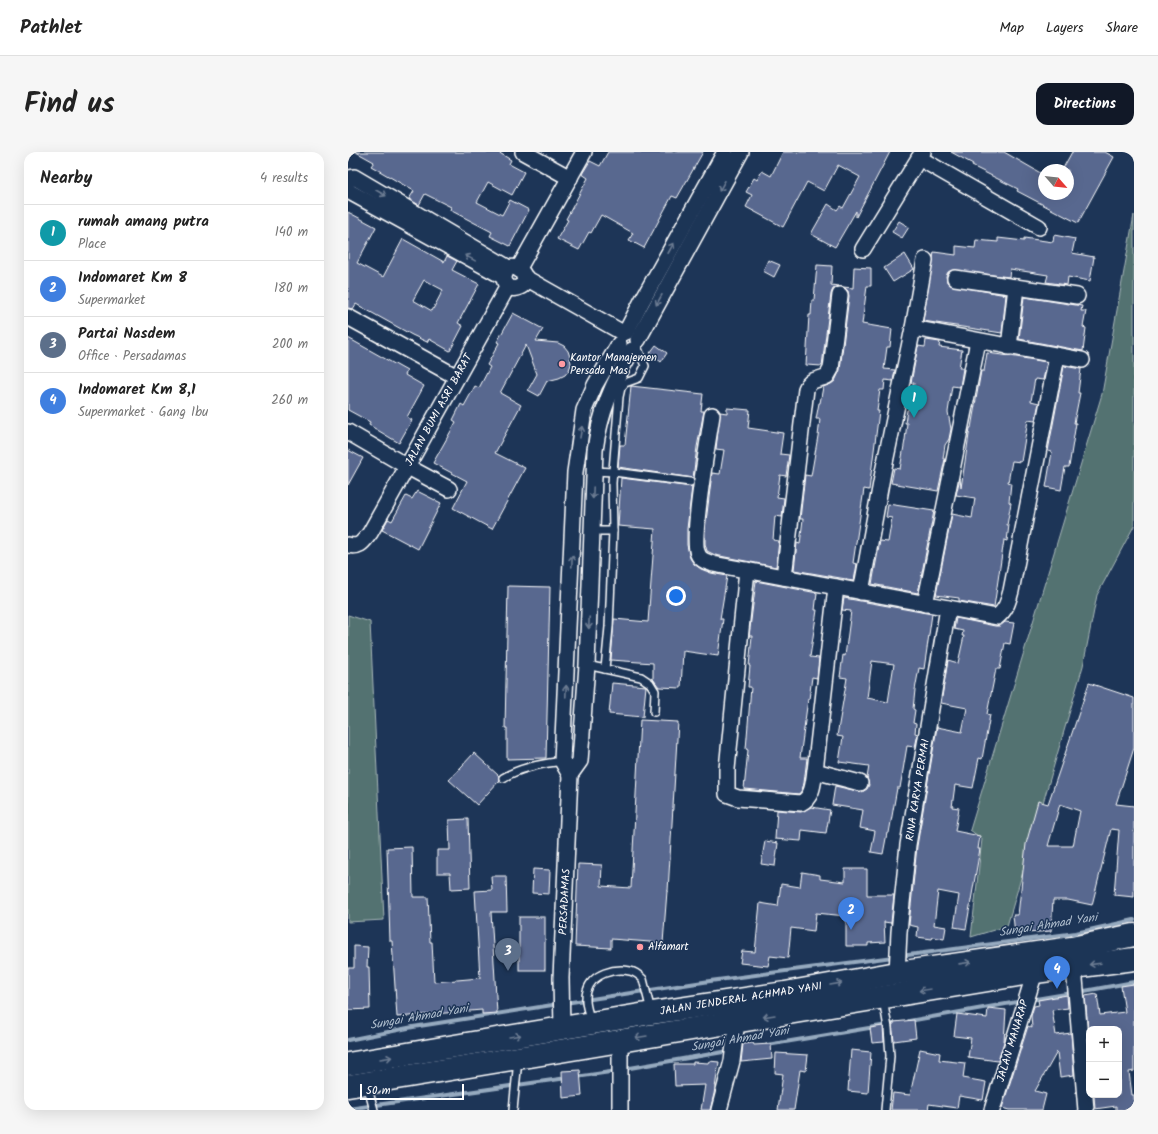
<!DOCTYPE html>
<html lang="en">
<head>
<meta charset="utf-8">
<style>
	:root { --surface:#fff; --page:#f6f6f6; --text:#222; --muted:#767676; --line:#e0e0e0; --accent:#111827 }
	body { margin:0; font-family:Kalam,sans-serif; background:var(--page); color:var(--text) }
	.controls { position:absolute; right:12px; bottom:12px; display:grid; overflow:hidden; border-radius:8px; box-shadow:0 4px 16px #0002 }
	.controls button { width:36px; height:36px; display:grid; place-items:center; padding:0; border:0; border-bottom:1px solid var(--line); background:var(--surface); color:var(--text); font:20px sans-serif }
	.compass { position:absolute; left:690px; top:12px; width:36px; height:36px; border-radius:50%; background:var(--surface); box-shadow:0 4px 16px #0002; rotate:118deg }
	.scale { position:absolute; left:12px; bottom:10px; width:104px; box-sizing:border-box; padding-left:4px; border:2px solid #fff; border-top:0; font-size:11px; line-height:14px; white-space:nowrap; color:#fff; -webkit-text-stroke:3px #1d3557; paint-order:stroke }
	.you { position:absolute; left:328px; top:444px; width:14px; height:14px; margin:-10px; border:3px solid #fff; border-radius:50%; background:#1a73e8; box-shadow:0 0 0 6px #1a73e833 }
	.badge { display:grid; place-items:center; width:26px; height:26px; border-radius:50%; background:var(--accent); color:#fff; font-size:13px; font-weight:700 }
	.pin { position:absolute; translate:-50% -33px; filter:drop-shadow(0 1px 2px #0008) }
	.pin::after { content:''; position:absolute; top:21px; width:14px; height:12px; background:inherit; clip-path:polygon(0 0,100% 0,50% 100%) }
	.list { margin:0; padding:0; list-style:none }
	h2 { display:flex; justify-content:space-between; align-items:center; height:52px; margin:0; padding:0 16px; font-size:17px }
	h2 small { font-size:13px; font-weight:400; color:var(--muted) }
	.list li { display:grid; grid-template-columns:26px 1fr auto; gap:12px; align-items:center; box-sizing:border-box; height:56px; padding:0 16px; border-top:1px solid var(--line) }
	.list b { display:block; font-size:15px; white-space:nowrap }
	.list p { margin:0; font-size:13px; white-space:nowrap; color:var(--muted) }
	.list em { font-size:13px; font-style:normal; color:var(--muted) }
	.map { position:relative; flex:none; width:786px; height:958px; overflow:hidden; border-radius:12px }
	header { display:flex; align-items:center; gap:24px; box-sizing:border-box; height:56px; padding:0 20px; background:var(--surface); border-bottom:1px solid var(--line) }
	header strong { font-size:19px }
	nav { display:flex; gap:22px; margin-inline-start:auto; font-size:14px }
	.intro { display:flex; align-items:center; justify-content:space-between; box-sizing:border-box; height:96px; padding:0 24px }
	h1 { margin:0; font-size:28px }
	.button { padding:10px 18px; border-radius:12px; background:var(--accent); color:#fff; font-size:14px; font-weight:700 }
	main { display:flex; gap:24px; padding:0 24px }
	aside { flex:1; background:var(--surface); border-radius:12px; box-shadow:0 4px 16px #0002 }
	.map>svg:first-child { display:block }
	.green { fill:#537271; stroke:#a9b8b8 }
	.lines { fill:none; stroke-linecap:round; stroke-linejoin:round }
	.stream { stroke:#96aabf; stroke-width:4 }
	.building { fill:#58678f; stroke:#fff; fill-rule:evenodd }
	.service-casing { stroke:#fff; stroke-width:10 }
	.minor-casing { stroke:#fff; stroke-width:18 }
	.trunk-casing { stroke:#fff; stroke-width:25 }
	.service { stroke:#1d3557; stroke-width:7 }
	.minor { stroke:#1d3557; stroke-width:15 }
	.trunk { stroke:#1d3557; stroke-width:22 }
	.oneway { stroke:#6c7c92 }
	.poi-dot { fill:#ff9aa2; stroke:#1d3557; stroke-width:1.5 }
	.labels { text-anchor:middle; dominant-baseline:central; stroke-width:3; stroke-linejoin:round; paint-order:stroke }
	.poi-label { font-size:11px; fill:#fff; stroke:#1d3557; text-anchor:start }
	.street-label { font-size:11px; fill:#fff; stroke:#1d3557 }
	.water-label { font-size:12px; font-style:italic; fill:#b0bfcf; stroke:#1d3557 }
</style>
</head>
<body>
<header>
<strong>Pathlet</strong>
<nav><a>Map</a><a>Layers</a><a>Share</a></nav>
</header>
<div class="intro"><h1>Find us</h1><a class="button">Directions</a></div>
<main>
<aside>
<h2>Nearby<small>4 results</small></h2>
<ul class="list">
<li><span class="badge" style="background:#0f9aa8">1</span><div><b>rumah amang putra</b><p>Place</p></div><em>140 m</em></li>
<li><span class="badge" style="background:#3f7fe0">2</span><div><b>Indomaret Km 8</b><p>Supermarket</p></div><em>180 m</em></li>
<li><span class="badge" style="background:#5c6f8a">3</span><div><b>Partai Nasdem</b><p>Office · Persadamas</p></div><em>200 m</em></li>
<li><span class="badge" style="background:#3f7fe0">4</span><div><b>Indomaret Km 8,1</b><p>Supermarket · Gang Ibu</p></div><em>260 m</em></li>
</ul>
</aside>
<div class="map">
<svg width="786" height="958" viewBox="0 0 786 958">
	<rect width="100%" height="100%" fill="#1d3557"/>
	<filter id="ink" filterUnits="userSpaceOnUse"><feTurbulence type="fractalNoise" baseFrequency=".025" numOctaves="2"/><feDisplacementMap in="SourceGraphic" scale="8" xChannelSelector="R" yChannelSelector="G"/><feConvolveMatrix kernelMatrix="1 2 1 2 8 2 1 2 1" color-interpolation-filters="sRGB"/></filter>
	<g filter="url(#ink)">
		<!-- green -->
		<g class="green">
			<polygon points="786,63 786,374 749,443 735,514 659,774 623,785 634,687 622,678 754,242"/>
			<polygon points="0,463 22,470 36,768 0,770"/>
		</g>
		<g class="lines">
			<!-- stream -->
			<g class="stream">
				<polyline points="731,840 786,830"/>
				<polyline points="682,848 724,841"/>
				<polyline points="217,851 362,829 728,781 786,768"/>
				<polyline points="561,869 675,849"/>
				<polyline points="0,888 65,875 211,852"/>
				<polyline points="419,893 551,871"/>
				<polyline points="276,917 381,899"/>
				<polyline points="228,925 269,919"/>
				<polyline points="0,957 219,926"/>
			</g>
		</g>
		<!-- building -->
		<g class="building">
			<polygon points="8,0 150,0 163,8 161,12 176,20 164,43 140,30 129,50 154,63 162,48 181,58 162,94 142,84 144,80 102,58 103,55 77,42 71,53 61,47 66,39 23,14 26,10"/>
			<polygon points="260,0 355,0 329,46 324,44 296,96 281,88 285,81 253,63 243,81 241,80 231,98 209,87 220,68 218,67 240,26 234,22 242,9 252,14"/>
			<polygon points="435,0 542,0 508,65 508,59 487,95 463,82 480,52 489,58 492,54 495,56 512,25 490,13 476,39 459,30 435,75 398,55 404,43 398,40 406,26 409,28 414,19 423,24"/>
			<polygon points="603,0 656,0 696,23 696,42 720,42 720,18 714,18 724,0 757,0 766,5 730,71 669,39 670,37 624,14 625,12"/>
			<path d="M0,60L28,75L9,111L35,125L55,87L96,110L99,104L109,109L104,118L131,132L110,171L115,174L102,199L81,187L79,190L64,183L8,152L5,157L0,156ZM76,128L95,138L84,159L65,148Z"/>
			<polygon points="551,69 561,75 554,86 544,80"/>
			<polygon points="706,83 727,87 724,101 746,105 742,129 720,125 719,133 698,130 700,123 662,117 661,125 604,118 600,120 598,124 599,130 602,133 658,143 654,181 575,169 586,100 608,103 608,94 627,96 628,88 650,90 650,86 676,89 676,86 705,90"/>
			<polygon points="557,102 566,117 545,130 536,116"/>
			<polygon points="420,108 432,113 426,125 415,119"/>
			<polygon points="469,113 484,114 483,133 491,134 485,137 483,142 474,214 458,213 461,163 463,163 464,148 466,148"/>
			<polygon points="506,115 523,116 523,134 519,134 514,172 544,177 542,195 539,195 536,217 547,218 545,229 537,228 536,238 532,238 529,259 531,259 521,338 516,337 505,411 509,412 506,429 498,428 498,427 446,418 449,391 452,392 455,367 452,367 457,323 463,324 470,284 472,267 468,267 471,251 472,251 475,235 483,232 487,229 492,218 501,144 500,139 495,135 505,136"/>
			<polygon points="676,145 734,154 733,159 738,159 735,175 738,176 735,199 671,187"/>
			<polygon points="165,161 195,177 188,189 210,191 216,194 220,199 222,205 223,212 221,218 217,223 211,226 199,229 191,244 180,238 189,222 178,193 152,241 173,253 147,301 177,316 144,377 105,356 119,329 85,311 108,270 105,268 113,252 116,254 127,234 131,236 142,215 139,213 151,191 149,190"/>
			<polygon points="0,186 59,219 57,223 76,234 59,265 64,268 51,291 21,273 22,270 0,258"/>
			<polygon points="578,188 592,190 591,195 614,198 611,216 615,216 612,235 604,234 600,260 603,277 601,287 597,293 595,307 597,307 590,339 543,331 546,316 552,317 557,288 559,271 557,271 559,258 562,257 566,231 563,231 570,194 577,195"/>
			<polygon points="308,193 319,201 313,210 302,201"/>
			<polygon points="639,201 662,204 699,210 695,228 687,227 683,249 691,251 687,269 680,268 673,310 664,309 660,330 663,331 661,350 663,351 659,373 661,373 659,389 656,388 646,455 611,449 611,446 588,443 604,362 624,366 627,346 608,343 612,326 613,336 622,276 623,276 633,219 636,219"/>
			<polygon points="716,214 733,217 730,241 732,241 726,271 728,271 721,315 717,315 713,338 698,335 704,300 700,299"/>
			<polygon points="283,234 355,242 353,259 356,259 349,295 345,326 270,315 272,293 277,293"/>
			<polygon points="379,256 402,258 400,276 435,281 432,302 441,303 438,324 432,323 429,345 436,346 434,365 427,364 425,388 431,389 428,415 367,403 359,399 357,392 357,378 364,321 372,322 376,298 368,297 372,260 379,261"/>
			<polygon points="0,298 15,306 0,333"/>
			<polygon points="273,326 344,335 339,377 339,393 342,406 346,412 353,417 363,421 379,424 372,467 375,467 370,504 335,499 333,536 311,535 305,527 305,511 263,508 266,467 300,470 307,377 270,374"/>
			<polygon points="69,339 93,351 70,397 34,378 40,367 44,369 58,344 64,347"/>
			<polygon points="540,352 586,359 570,441 524,432 532,389 540,390 544,366 538,365"/>
			<polygon points="408,429 469,441 467,458 469,458 462,505 471,506 469,526 464,525 461,547 460,547 452,606 459,606 456,631 454,638 451,642 396,637 400,598 398,597 403,535 400,535 402,514 401,514 404,484 401,484"/>
			<polygon points="160,434 202,435 198,606 159,607 159,576 157,576"/>
			<path d="M496,446L584,462L576,517L571,516L567,538L565,557L567,558L565,571L568,572L567,581L570,582L567,595L559,594L552,636H549L541,681H539L535,702L523,700L527,679L512,676L515,658L484,653L487,634L514,640L519,637L521,633L519,626L521,614L491,610L495,585L489,584L499,526L492,525L495,503L497,504L503,459L494,458ZM524,509L546,512L540,550L519,546Z"/>
			<polygon points="608,466 647,474 652,474 657,470 666,471 662,492 657,491 652,517 648,517 639,562 642,563 634,607 631,606 625,636 607,633 604,655 611,656 607,679 632,684 630,697 632,697 618,777 606,775 611,743 590,739 586,773 598,775 596,787 585,785 584,787 569,785 570,775 561,773 569,694 589,575 614,580 619,556 593,551 600,508 610,511 616,484 614,484 615,479 606,477"/>
			<polygon points="264,531 298,534 295,565 261,562"/>
			<path d="M741,531L786,546V596L768,652L786,654V745L766,743L771,678L763,677L744,753L720,748H705L703,779L667,782L665,763H670L678,692L690,649L700,652ZM712,652L732,659L725,694H700Z"/>
			<polygon points="292,568 330,570 320,739 319,739 315,791 263,787 263,796 227,794 230,712 254,713 253,734 283,736"/>
			<polygon points="126,601 151,624 151,629 129,653 101,628"/>
			<polygon points="463,655 482,658 478,681 454,678 453,689 427,687 429,658 453,660"/>
			<polygon points="120,667 122,736 103,737 102,721 89,721 89,698 102,698 101,668"/>
			<polygon points="417,689 430,691 427,714 413,712"/>
			<polygon points="64,695 65,745 80,745 82,790 84,790 86,830 132,826 127,739 144,738 143,724 158,724 159,760 143,760 149,861 134,862 134,858 49,865 44,789 42,789 39,696"/>
			<polygon points="185,717 202,718 201,742 184,741"/>
			<polygon points="497,717 519,717 519,743 546,743 543,771 536,770 537,790 520,791 520,794 498,794 498,764 468,761 466,779 443,776 440,806 422,804 420,814 392,811 394,799 407,800 412,751 430,754 433,732 452,735 454,720 472,723 472,727 497,730"/>
			<rect x="171" y="765" width="26" height="53"/>
			<polygon points="6,794 20,795 19,815 21,815 22,857 0,858 0,816 6,816"/>
			<polygon points="786,832 786,919 781,920 784,943 786,943 786,958 768,958 768,954 747,957 746,943 771,943 771,877 740,877 737,844 749,842 752,863 777,860 773,834"/>
			<polygon points="719,843 720,856 704,858 708,883 723,881 726,923 712,925 709,900 687,939 698,942 694,958 661,958 654,956 680,874 684,876 683,864 686,854 691,853 690,848"/>
			<polygon points="640,856 658,858 656,890 650,909 620,905 623,886 606,884 609,862 639,866"/>
			<polygon points="566,868 568,886 546,889 544,872 546,872 546,870"/>
			<polygon points="535,874 536,890 524,891 522,876"/>
			<polygon points="405,891 406,893 423,892 424,907 393,910 395,892"/>
			<polygon points="572,897 592,901 591,908 617,911 615,926 638,930 635,948 611,944 609,956 581,952 580,958 543,958 545,941 562,943"/>
			<polygon points="503,898 523,900 520,941 500,939"/>
			<polygon points="428,901 460,903 458,919 452,918 446,958 430,958 435,922 427,921"/>
			<polygon points="361,909 371,910 366,942 362,958 353,958 357,933 327,934 326,912 345,912 345,910 360,911"/>
			<polygon points="232,918 234,944 215,946 214,919"/>
		</g>
		<g class="lines">
			<!-- service casing -->
			<g class="service-casing">
				<g id="service">
					<polyline points="246,319 266,320 342,330"/>
					<polyline points="244,379 265,379"/>
					<polyline points="239,513 293,525 302,531 307,539 306,560"/>
					<polyline points="257,517 261,475 265,379 264,331 271,245 273,236 277,231 291,226 297,214 289,194"/>
					<path d="M155,626C171,616 197,611 216,609"/>
					<polyline points="535,847 540,876 542,904 537,958"/>
					<path d="M243,869C240,860 236,849 239,839C244,821 267,816 282,819C288,820 292,824 295,827L303,859"/>
					<polyline points="19,933 26,958"/>
					<polyline points="165,958 170,908"/>
				</g>
			</g>
			<!-- minor casing -->
			<g class="minor-casing">
				<g id="minor">
					<polyline points="175,0 222,26"/>
					<polyline points="575,0 571,6 691,75"/>
					<polyline points="0,29 1,26 6,25 159,115"/>
					<path d="M0,39L156,125C156,132 161,138 169,136C191,130 161,100 156,125"/>
					<polyline points="515,97 571,6"/>
					<polyline points="171,116 236,0"/>
					<polyline points="176,125 275,181"/>
					<polyline points="607,126 729,144"/>
					<polyline points="0,165 109,225"/>
					<polyline points="565,176 734,208"/>
					<polyline points="278,180 294,149 377,0"/>
					<polyline points="290,188 393,0"/>
					<polyline points="661,195 668,135"/>
					<path d="M364,263C361,285 342,388 350,402C352,408 360,410 365,412L649,465C658,458 660,450 663,439L709,204"/>
					<polyline points="0,280 60,315 101,337"/>
					<path d="M0,393C12,396 15,390 22,381L160,134"/>
					<path d="M399,418L379,617V642L390,646L453,651C465,645 465,631 467,619L488,435"/>
					<path d="M436,425L458,237C463,226 469,229 479,224L483,217L492,143"/>
					<polyline points="513,440 535,320 565,176 577,108"/>
					<polyline points="577,452 630,189"/>
					<polyline points="467,619 512,631"/>
					<polyline points="222,623 214,609 227,320 231,293 236,258 247,233 271,192"/>
					<path d="M222,623L232,609L239,513L247,298C252,260 265,231 284,198"/>
					<polyline points="726,815 738,958"/>
					<polyline points="549,821 551,780 560,693 600,456"/>
					<polyline points="214,876 213,826 222,623"/>
					<polyline points="272,888 272,958"/>
					<polyline points="371,958 384,909 389,869"/>
					<polyline points="644,958 687,820"/>
				</g>
			</g>
			<!-- trunk casing -->
			<g class="trunk-casing">
				<g id="trunk">
					<polyline points="0,912 304,861 437,841 549,821 724,796 786,783"/>
					<polyline points="0,934 687,820 786,807"/>
				</g>
			</g>
			<!-- service -->
			<use href="#service" class="service"/>
			<!-- minor -->
			<use href="#minor" class="minor"/>
			<!-- trunk -->
			<use href="#trunk" class="trunk"/>
		</g>
		<!-- one-way arrows -->
		<defs><path id="oneway-shaft" d="M-6 0H5M1.5-3L5.5 0L1.5 3" fill="none" stroke-width="1.6" stroke-linecap="round" stroke-linejoin="round"/></defs>
		<g class="oneway">
			<use href="#oneway-shaft" transform="translate(374 34) rotate(119)"/>
			<use href="#oneway-shaft" transform="translate(33 41) rotate(30)"/>
			<use href="#oneway-shaft" transform="translate(323 96) rotate(-61)"/>
			<use href="#oneway-shaft" transform="translate(122 106) rotate(-151)"/>
			<use href="#oneway-shaft" transform="translate(311 148) rotate(119)"/>
			<use href="#oneway-shaft" transform="translate(233 280) rotate(-80)"/>
			<use href="#oneway-shaft" transform="translate(245 341) rotate(92)"/>
			<use href="#oneway-shaft" transform="translate(224 409) rotate(-88)"/>
			<use href="#oneway-shaft" transform="translate(241 471) rotate(92)"/>
			<use href="#oneway-shaft" transform="translate(218 539) rotate(-88)"/>
			<use href="#oneway-shaft" transform="translate(617 811) rotate(-8)"/>
			<use href="#oneway-shaft" transform="translate(747 812) rotate(173)"/>
			<use href="#oneway-shaft" transform="translate(488 832) rotate(-10)"/>
			<use href="#oneway-shaft" transform="translate(577 838) rotate(171)"/>
			<use href="#oneway-shaft" transform="translate(421 864) rotate(171)"/>
			<use href="#oneway-shaft" transform="translate(167 884) rotate(-9)"/>
			<use href="#oneway-shaft" transform="translate(293 885) rotate(171)"/>
			<use href="#oneway-shaft" transform="translate(38 906) rotate(-9)"/>
		</g>
	</g>
	<!-- markers -->
	<g class="poi-dot">
		<circle cx="214" cy="212" r="4"/>
		<circle cx="292" cy="795" r="4"/>
	</g>
	<g class="labels">
		<!-- poi labels -->
		<g class="poi-label">
			<text x="222" y="206">Kantor Manajemen<tspan x="222" dy="13">Persada Mas</tspan></text>
			<text x="300" y="795">Alfamart</text>
		</g>
		<!-- street labels -->
		<g class="street-label">
			<text transform="translate(91 258) rotate(-61)">JALAN BUMI ASRI BARAT</text>
			<text transform="translate(570 638) rotate(-81)">RINA KARYA PERMAI</text>
			<text transform="translate(217 750) rotate(-87)">PERSADAMAS</text>
			<text transform="translate(393 847) rotate(-9)">JALAN JENDERAL ACHMAD YANI</text>
			<text transform="translate(665 889) rotate(-73)">JALAN MANARAP</text>
		</g>
		<!-- water labels -->
		<g class="water-label">
			<text transform="translate(700 773) rotate(-9)">Sungai Ahmad Yani</text>
			<text transform="translate(71 865) rotate(-10)">Sungai Ahmad Yani</text>
			<text transform="translate(392 887) rotate(-10)">Sungai Ahmad Yani</text>
		</g>
	</g>
</svg>
<div class="controls">
<button>+</button>
<button>−</button>
</div>
<svg class="compass" viewBox="-18 -18 36 36"><path d="M0-13l5 13h-10z" fill="#e53935"/><path d="M0 13l5-13h-10z" fill="#767676"/></svg>
<div class="scale">50 m</div>
<div class="you"></div>
<div class="pin badge" style="left:566px;top:266px;background:#0f9aa8">1</div>
<div class="pin badge" style="left:503px;top:778px;background:#3f7fe0">2</div>
<div class="pin badge" style="left:160px;top:819px;background:#5c6f8a">3</div>
<div class="pin badge" style="left:709px;top:837px;background:#3f7fe0">4</div>
</div>
</main>
</body>
</html>
